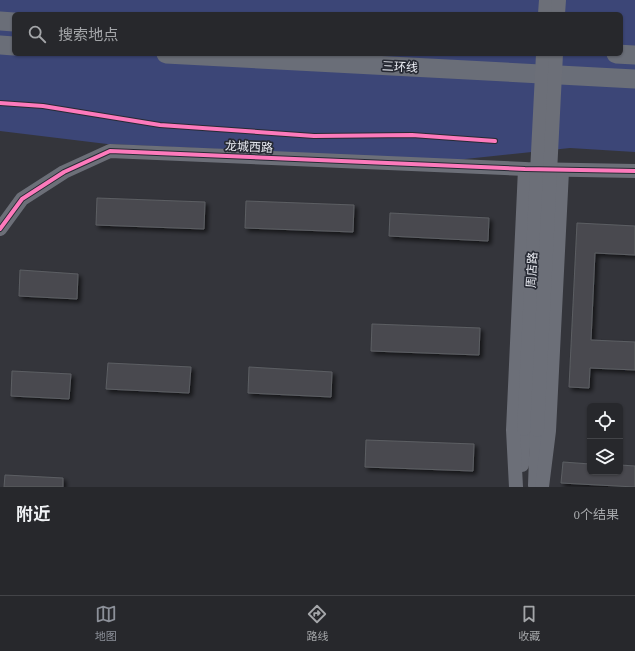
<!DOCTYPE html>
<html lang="zh">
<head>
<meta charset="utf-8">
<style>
	:root { --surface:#27282c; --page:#333438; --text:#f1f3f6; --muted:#a4a6a9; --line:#434448; --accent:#8c9099 }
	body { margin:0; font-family:"Source Serif 4","Noto Sans SC",serif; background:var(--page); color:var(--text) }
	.controls { position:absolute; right:12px; bottom:12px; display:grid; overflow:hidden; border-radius:6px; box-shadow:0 1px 3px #0004 }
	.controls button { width:36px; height:36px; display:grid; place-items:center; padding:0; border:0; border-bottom:1px solid var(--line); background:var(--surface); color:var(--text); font:20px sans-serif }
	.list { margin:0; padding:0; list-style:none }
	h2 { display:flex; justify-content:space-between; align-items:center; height:52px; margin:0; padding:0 16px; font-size:17px }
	h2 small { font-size:13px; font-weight:400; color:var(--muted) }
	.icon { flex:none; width:22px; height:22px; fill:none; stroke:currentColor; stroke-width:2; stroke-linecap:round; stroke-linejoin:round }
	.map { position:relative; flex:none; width:635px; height:487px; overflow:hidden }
	.search { position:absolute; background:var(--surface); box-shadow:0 1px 3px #0004; left:12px; right:12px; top:12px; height:44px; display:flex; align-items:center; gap:10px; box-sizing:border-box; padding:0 14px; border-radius:6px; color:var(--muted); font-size:15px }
	.sheet { height:108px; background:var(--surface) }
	nav { display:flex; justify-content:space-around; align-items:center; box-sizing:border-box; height:56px; border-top:1px solid var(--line); background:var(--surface); font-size:11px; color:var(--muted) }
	nav a { display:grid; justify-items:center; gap:2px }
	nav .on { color:var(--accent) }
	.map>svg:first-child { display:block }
	.green { fill:#3c4677; fill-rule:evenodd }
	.building { fill:#494a4f; stroke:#5c5e63; filter:url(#shadow) }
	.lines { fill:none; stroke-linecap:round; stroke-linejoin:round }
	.tertiary { stroke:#6c6f78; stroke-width:14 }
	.trunk { stroke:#6a6e78; stroke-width:19 }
	.tertiary-bridge { stroke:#6c6f78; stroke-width:14 }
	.cycleway-casing { stroke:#272a34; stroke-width:6 }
	.cycleway { stroke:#fd7abc; stroke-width:4 }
	.labels { text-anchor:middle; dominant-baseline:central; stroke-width:3.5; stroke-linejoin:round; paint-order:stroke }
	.street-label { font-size:12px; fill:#eaecf3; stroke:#272a34 }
</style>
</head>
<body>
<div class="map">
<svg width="635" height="487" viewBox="0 0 635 487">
	<defs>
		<filter id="shadow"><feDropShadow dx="3" dy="3" stdDeviation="2" flood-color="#0009"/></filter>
	</defs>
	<rect width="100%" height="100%" fill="#34353b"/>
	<!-- green -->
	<path class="green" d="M0,0H635V152L570,148L456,160L107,144L0,131ZM14,14H621V54H14Z"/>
	<!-- building -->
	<g class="building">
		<polygon points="97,198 205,202 204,229 96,225"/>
		<polygon points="246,201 354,205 353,232 245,228"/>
		<polygon points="390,213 489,218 488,241 389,236"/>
		<polygon points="577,223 635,226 635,255 595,253 591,340 635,342 635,370 590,368 589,388 569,387"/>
		<polygon points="20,270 78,274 77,299 19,296"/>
		<polygon points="372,324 480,328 479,355 371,351"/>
		<polygon points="108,363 191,367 189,393 106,389"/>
		<polygon points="249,367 332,372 331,397 248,393"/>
		<polygon points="12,371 71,374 69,399 11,396"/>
		<polygon points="366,440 474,444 473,471 365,467"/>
		<polygon points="563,462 590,464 590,472 620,472 620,465 635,466 635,487 561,483"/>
		<polygon points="5,475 63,478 63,487 4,487"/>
	</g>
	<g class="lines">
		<!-- tertiary -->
		<g class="tertiary">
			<polyline points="545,14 546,0"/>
			<polyline points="558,14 559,0"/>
			<polyline points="0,229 22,199 64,172 110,151 525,169 635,171"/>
			<polyline points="522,465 524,429"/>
			<polyline points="535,485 537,430"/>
			<polyline points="516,487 513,430 525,169"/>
			<polyline points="542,487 549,431 562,171"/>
		</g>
		<!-- trunk -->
		<g class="trunk">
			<polyline points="0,21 14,22"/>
			<polyline points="0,45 14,46"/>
			<polyline points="166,54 635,79"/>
			<polyline points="616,54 635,55"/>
		</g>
		<!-- tertiary-bridge -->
		<g class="tertiary-bridge">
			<polyline points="524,429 543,54"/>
			<polyline points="537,430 556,54"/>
		</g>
		<!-- cycleway casing -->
		<g class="cycleway-casing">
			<g id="cycleway">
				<polyline points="0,103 43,106 160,125 314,136 412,135 495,141"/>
				<polyline points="0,229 22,199 64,172 110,151 525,169 635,171"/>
			</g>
		</g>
		<!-- cycleway -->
		<use href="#cycleway" class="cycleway"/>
	</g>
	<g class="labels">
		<!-- street labels -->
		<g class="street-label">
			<text transform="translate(400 67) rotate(3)">三环线</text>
			<text transform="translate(249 147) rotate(3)">龙城西路</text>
			<text transform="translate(532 270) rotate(-87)">周店路</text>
		</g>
	</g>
</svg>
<div class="controls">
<button><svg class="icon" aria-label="locate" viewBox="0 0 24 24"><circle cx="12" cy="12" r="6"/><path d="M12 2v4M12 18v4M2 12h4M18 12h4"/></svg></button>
<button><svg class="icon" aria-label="layers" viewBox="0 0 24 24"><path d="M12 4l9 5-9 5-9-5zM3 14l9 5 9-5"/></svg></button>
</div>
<div class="search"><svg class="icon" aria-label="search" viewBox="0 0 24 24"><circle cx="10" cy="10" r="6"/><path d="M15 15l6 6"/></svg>搜索地点</div>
</div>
<section class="sheet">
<h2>附近<small>0个结果</small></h2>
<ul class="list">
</ul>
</section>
<nav>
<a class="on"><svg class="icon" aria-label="map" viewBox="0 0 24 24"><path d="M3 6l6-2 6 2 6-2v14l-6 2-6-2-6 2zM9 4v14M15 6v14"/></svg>地图</a>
<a><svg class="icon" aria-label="directions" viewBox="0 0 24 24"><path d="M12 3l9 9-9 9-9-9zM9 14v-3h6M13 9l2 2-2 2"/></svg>路线</a>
<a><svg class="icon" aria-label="saved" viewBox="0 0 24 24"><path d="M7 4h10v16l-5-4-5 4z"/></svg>收藏</a>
</nav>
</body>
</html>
